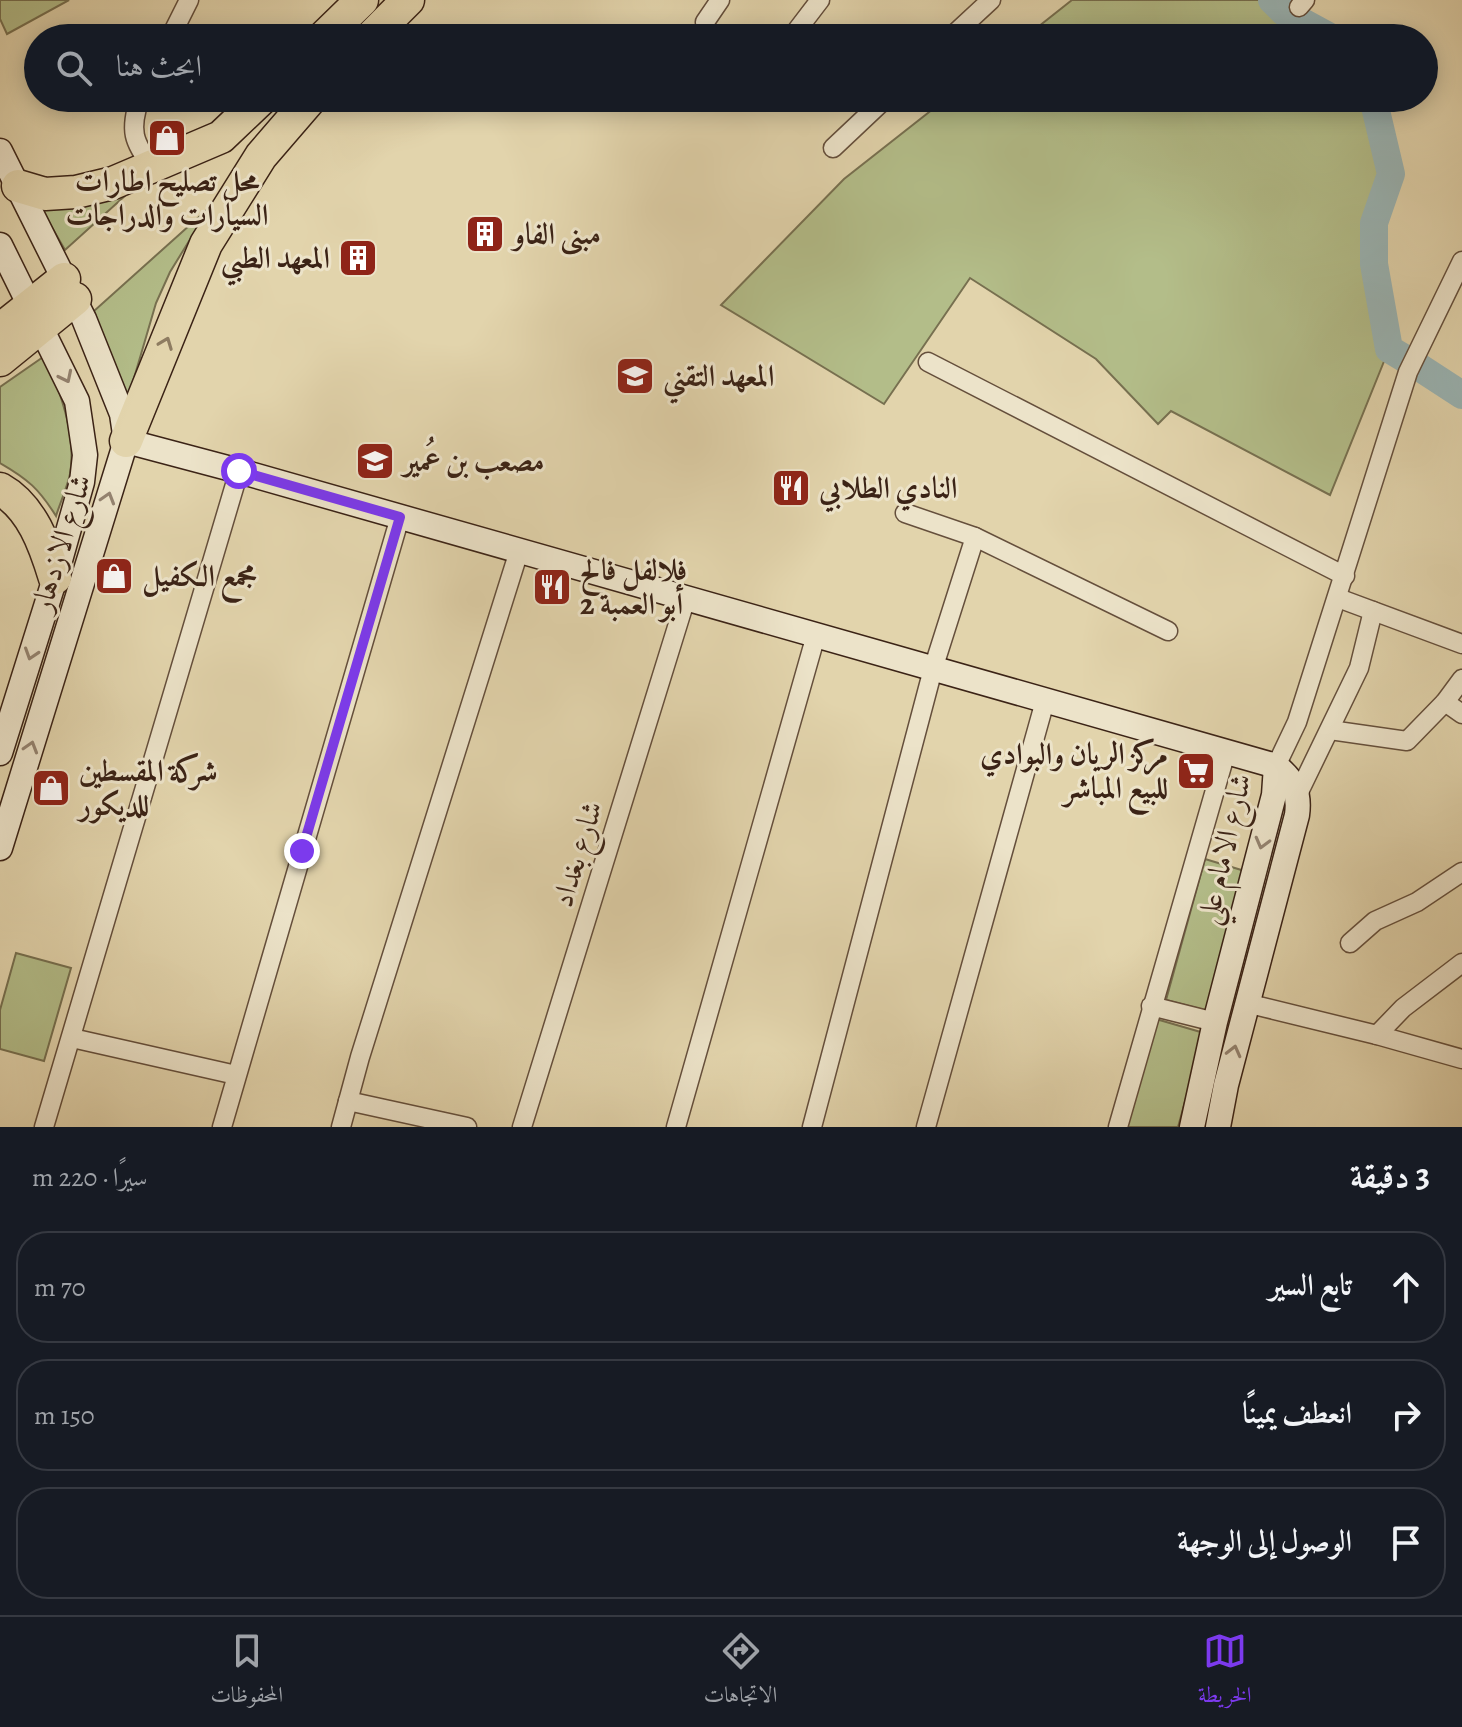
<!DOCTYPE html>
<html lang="ar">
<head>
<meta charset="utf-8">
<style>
	:root { --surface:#171b24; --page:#20242c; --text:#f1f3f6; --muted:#9ea1a6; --line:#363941; --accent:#7c3aed }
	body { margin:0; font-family:Alegreya,Amiri,serif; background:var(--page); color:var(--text); direction:rtl }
	.stop { position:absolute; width:24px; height:24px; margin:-18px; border:6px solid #7c3aed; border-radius:50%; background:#fff }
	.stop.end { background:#7c3aed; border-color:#fff; box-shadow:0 2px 8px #0008 }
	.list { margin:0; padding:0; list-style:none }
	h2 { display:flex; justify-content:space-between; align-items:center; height:104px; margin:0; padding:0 32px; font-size:34px }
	h2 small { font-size:26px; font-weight:400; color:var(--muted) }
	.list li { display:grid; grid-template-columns:52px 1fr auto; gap:24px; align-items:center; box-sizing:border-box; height:112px; margin:0 16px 16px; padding:0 16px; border:2px solid var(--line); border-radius:32px }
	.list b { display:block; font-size:30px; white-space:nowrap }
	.list em { font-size:26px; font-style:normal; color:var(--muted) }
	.icon { flex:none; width:44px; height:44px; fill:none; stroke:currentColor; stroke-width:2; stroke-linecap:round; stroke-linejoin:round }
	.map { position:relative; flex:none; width:1462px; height:1127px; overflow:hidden; direction:ltr }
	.search { position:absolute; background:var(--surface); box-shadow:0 4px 20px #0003; left:24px; right:24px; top:24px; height:88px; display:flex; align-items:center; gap:20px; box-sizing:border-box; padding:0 28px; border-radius:44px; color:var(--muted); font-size:30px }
	.sheet { height:488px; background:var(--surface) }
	nav { display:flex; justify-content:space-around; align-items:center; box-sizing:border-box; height:112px; border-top:2px solid var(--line); background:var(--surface); font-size:22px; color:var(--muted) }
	nav a { display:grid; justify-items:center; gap:4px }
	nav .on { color:var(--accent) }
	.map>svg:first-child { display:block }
	.green { fill:#b3bd89; stroke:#777050; stroke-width:2 }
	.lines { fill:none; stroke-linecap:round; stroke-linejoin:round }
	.river { stroke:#9ab5b5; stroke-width:28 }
	.street-casing { stroke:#654f3c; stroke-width:21 }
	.secondary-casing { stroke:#3b2316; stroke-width:27 }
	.highway-casing { stroke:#3b2316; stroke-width:35 }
	.street { stroke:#ece3c9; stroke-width:18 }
	.secondary { stroke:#ece3c9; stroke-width:24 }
	.highway { stroke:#e2d4ac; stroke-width:32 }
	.oneway { stroke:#8e7c61 }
	.oneway2 { stroke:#948370 }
	.route { stroke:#7c3aed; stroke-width:10 }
	.labels { text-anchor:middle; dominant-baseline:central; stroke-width:6; stroke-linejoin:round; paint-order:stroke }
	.poi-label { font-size:30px; font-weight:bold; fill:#3b2316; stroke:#ece3c9; text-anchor:start }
	.street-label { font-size:30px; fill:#3b2316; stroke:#ece3c9 }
</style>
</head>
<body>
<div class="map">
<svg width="1462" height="1127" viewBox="0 0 1462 1127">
	<rect width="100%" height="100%" fill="#e2d4ac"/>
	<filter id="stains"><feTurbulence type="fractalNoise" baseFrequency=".0025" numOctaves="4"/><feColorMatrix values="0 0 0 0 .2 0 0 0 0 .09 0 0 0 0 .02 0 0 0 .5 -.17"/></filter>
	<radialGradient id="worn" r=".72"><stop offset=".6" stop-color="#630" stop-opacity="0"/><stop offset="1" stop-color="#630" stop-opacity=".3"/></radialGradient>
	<!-- green -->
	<g class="green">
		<polygon points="0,0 69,0 7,34 0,19"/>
		<polygon points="1072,0 1272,0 1284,12 1332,38 1024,38"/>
		<polygon points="947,98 1373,98 1391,174 1374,223 1374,264 1389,349 1330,495 1171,411 1158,424 1096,359 970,278 884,404 721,305 844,179"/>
		<polygon points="137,185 65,250 42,210 65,208"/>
		<polygon points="210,207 170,272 156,303 127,402 94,311"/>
		<path d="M46,355C59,391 77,434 70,474C67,488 60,503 56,516C39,489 28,479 0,463V387Z"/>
		<polygon points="1205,859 1248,872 1208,1011 1166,1000"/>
		<polygon points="16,953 71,968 44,1061 0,1049 0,1010"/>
		<polygon points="1156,1019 1204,1033 1178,1127 1127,1127"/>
	</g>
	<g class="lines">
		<!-- river -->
		<g class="river">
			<polyline points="1272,0 1284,12 1332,38"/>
			<polyline points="1373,98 1391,174 1374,223 1374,264 1389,349 1409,361"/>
			<polyline points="1419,367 1462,395"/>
		</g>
		<!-- street casing -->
		<g class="street-casing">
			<g id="street">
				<polyline points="1299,7 1305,0"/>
				<polyline points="705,22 720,0"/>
				<polyline points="170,38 189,0"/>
				<polyline points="791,38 820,0"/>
				<polyline points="950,38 991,0"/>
				<path d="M140,98C129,130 133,142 153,168"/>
				<polyline points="833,148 886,98"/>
				<polyline points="928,362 1345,576"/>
				<polyline points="905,513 975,537 1168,631"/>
				<polyline points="1338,598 1462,644"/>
				<polyline points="1445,702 1462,714"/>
				<polyline points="1330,730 1407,741 1445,702 1462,679"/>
				<polyline points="1276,766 1297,722 1408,372 1462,261"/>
				<polyline points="1298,794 1359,668 1373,611"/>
				<polyline points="1350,943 1375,921 1417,902 1462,872"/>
				<polyline points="1246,1003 1377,1035 1462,1059"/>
				<polyline points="1151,1006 1215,1022"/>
				<polyline points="1377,1035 1403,1008 1462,963"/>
				<polyline points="72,1038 236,1075"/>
				<polyline points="348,1101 467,1127"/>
				<polyline points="44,1127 239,471"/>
				<polyline points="222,1127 400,517"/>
				<polyline points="341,1127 360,1057 519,551"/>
				<polyline points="522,1127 686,598"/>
				<polyline points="676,1127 816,635"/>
				<polyline points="812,1127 933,669 975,537"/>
				<polyline points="926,1127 1045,701"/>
				<polyline points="1118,1127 1226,752"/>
			</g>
		</g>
		<!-- secondary casing -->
		<g class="secondary-casing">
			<g id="secondary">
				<polyline points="0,151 84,319 122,414 126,441 0,848"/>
				<polyline points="0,245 77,401 85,455 82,482 55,578 0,753"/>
				<path d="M126,441L239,471L1276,766C1294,780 1300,793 1297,815L1226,1085L1218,1127"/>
				<polyline points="1192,1127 1215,1022 1274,795 1276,766"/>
			</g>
		</g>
		<!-- highway casing -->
		<g class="highway-casing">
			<g id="highway">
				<polyline points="323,38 362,0"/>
				<polyline points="370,38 408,0"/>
				<polyline points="18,186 45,194 76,192 113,183 221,137 262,98"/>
				<polyline points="0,330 64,279"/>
				<polyline points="0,360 75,299"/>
				<polyline points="126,441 206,244 261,156 311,98"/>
				<path d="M0,489C32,507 45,545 55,578"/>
			</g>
		</g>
		<!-- street -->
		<use href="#street" class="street"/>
		<!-- secondary -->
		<use href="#secondary" class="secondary"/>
		<!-- highway -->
		<use href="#highway" class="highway"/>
	</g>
	<!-- one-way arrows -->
	<defs><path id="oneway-chevron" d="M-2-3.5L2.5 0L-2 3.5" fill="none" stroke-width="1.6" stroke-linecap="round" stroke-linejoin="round" transform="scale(2)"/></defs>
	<use class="oneway" href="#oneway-chevron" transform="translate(166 343) rotate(-69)"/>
	<g class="oneway2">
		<use href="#oneway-chevron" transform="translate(66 377) rotate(64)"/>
		<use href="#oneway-chevron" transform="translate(108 498) rotate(-73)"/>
		<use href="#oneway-chevron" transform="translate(31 654) rotate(108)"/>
		<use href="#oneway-chevron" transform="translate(31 747) rotate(-73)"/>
		<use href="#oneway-chevron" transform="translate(1262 843) rotate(105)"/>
		<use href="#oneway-chevron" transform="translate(1234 1051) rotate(-76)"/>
	</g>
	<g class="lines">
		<!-- route -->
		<polyline class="route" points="239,471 400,517 302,851"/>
	</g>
	<!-- icons -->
	<defs>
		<g id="shop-square" transform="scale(2)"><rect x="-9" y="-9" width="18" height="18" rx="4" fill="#8f2418" stroke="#ece3c9"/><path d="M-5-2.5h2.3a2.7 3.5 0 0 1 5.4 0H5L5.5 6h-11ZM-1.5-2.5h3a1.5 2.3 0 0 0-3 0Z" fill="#fff"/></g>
		<g id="building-square" transform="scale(2)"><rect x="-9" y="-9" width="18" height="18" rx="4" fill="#8f2418" stroke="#ece3c9"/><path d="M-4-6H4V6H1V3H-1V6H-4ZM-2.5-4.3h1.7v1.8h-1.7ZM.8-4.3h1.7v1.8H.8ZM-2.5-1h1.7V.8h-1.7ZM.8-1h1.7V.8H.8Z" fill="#fff"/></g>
		<g id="university-square" transform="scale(2)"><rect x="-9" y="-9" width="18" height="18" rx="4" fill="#8f2418" stroke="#ece3c9"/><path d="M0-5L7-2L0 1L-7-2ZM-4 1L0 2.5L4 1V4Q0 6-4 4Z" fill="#fff"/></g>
		<g id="school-square" transform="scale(2)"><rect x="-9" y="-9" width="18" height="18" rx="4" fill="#8f2418" stroke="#ece3c9"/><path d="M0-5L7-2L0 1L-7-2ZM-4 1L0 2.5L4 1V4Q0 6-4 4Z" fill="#fff"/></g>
		<g id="restaurant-square" transform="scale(2)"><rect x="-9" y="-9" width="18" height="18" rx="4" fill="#8f2418" stroke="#ece3c9"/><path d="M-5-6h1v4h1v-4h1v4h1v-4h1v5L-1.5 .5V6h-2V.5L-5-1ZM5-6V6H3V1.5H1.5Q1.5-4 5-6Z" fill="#fff"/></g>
		<g id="supermarket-square" transform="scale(2)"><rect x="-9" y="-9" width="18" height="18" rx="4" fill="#8f2418" stroke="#ece3c9"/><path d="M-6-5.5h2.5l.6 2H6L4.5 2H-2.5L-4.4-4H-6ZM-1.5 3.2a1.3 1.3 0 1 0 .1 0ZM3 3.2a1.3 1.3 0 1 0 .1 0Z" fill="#fff"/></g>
	</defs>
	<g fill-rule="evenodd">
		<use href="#shop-square" x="167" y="138"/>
		<use href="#building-square" x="485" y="234"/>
		<use href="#building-square" x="358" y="258"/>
		<use href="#university-square" x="635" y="376"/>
		<use href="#school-square" x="375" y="461"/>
		<use href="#restaurant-square" x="791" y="488"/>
		<use href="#shop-square" x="114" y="576"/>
		<use href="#restaurant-square" x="552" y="587"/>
		<use href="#supermarket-square" x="1196" y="771"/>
		<use href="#shop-square" x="51" y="788"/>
	</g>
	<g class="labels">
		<!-- poi labels -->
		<g class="poi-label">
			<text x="167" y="181" text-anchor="middle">محل تصليح اطارات<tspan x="167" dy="34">السيارات والدراجات</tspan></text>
			<text x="513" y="234">مبنى الفاو</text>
			<text x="330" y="258" text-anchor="end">المعهد الطبي</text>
			<text x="663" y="376">المعهد التقني</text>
			<text x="403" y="461">مصعب بن عُمير</text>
			<text x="819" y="488">النادي الطلابي</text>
			<text x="580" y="570">فلالفل فالح<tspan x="580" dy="34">أبو العمبة 2</tspan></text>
			<text x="142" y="576">مجمع الكفيل</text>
			<text x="1168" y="754" text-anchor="end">مركز الريان والبوادي<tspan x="1168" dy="34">للبيع المباشر</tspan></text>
			<text x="79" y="771">شركة المقسطين<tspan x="79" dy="34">للديكور</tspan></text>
		</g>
		<!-- street labels -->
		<g class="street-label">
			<text transform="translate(61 543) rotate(-73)">شارع الازدهار</text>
			<text transform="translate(1224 849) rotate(-77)">شارع الامام علي</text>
			<text transform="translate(577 854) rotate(-73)">شارع بغداد</text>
		</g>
	</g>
	<rect width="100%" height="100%" filter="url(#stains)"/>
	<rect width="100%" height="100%" fill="url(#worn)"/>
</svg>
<div class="stop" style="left:239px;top:471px"></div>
<div class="stop end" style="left:302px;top:851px"></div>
<div class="search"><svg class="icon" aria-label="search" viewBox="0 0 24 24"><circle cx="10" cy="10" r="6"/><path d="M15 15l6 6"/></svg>ابحث هنا</div>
</div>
<section class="sheet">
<h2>3 دقيقة<small>سيرًا · 220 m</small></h2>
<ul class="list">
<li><svg class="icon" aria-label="ahead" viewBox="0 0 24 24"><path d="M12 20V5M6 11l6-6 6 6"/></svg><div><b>تابع السير</b></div><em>70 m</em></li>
<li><svg class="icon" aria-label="right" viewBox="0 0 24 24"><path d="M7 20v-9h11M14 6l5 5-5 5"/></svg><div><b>انعطف يمينًا</b></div><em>150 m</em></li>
<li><svg class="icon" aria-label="arrive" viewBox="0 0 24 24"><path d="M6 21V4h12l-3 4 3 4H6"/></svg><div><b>الوصول إلى الوجهة</b></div></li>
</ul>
</section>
<nav>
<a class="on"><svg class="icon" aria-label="map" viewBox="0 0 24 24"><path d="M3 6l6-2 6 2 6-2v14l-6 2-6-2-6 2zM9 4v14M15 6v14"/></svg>الخريطة</a>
<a><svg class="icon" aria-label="directions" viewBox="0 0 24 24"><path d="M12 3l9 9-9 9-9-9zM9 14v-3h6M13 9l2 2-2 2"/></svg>الاتجاهات</a>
<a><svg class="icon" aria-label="saved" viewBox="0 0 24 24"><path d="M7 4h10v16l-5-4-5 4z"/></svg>المحفوظات</a>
</nav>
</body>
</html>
